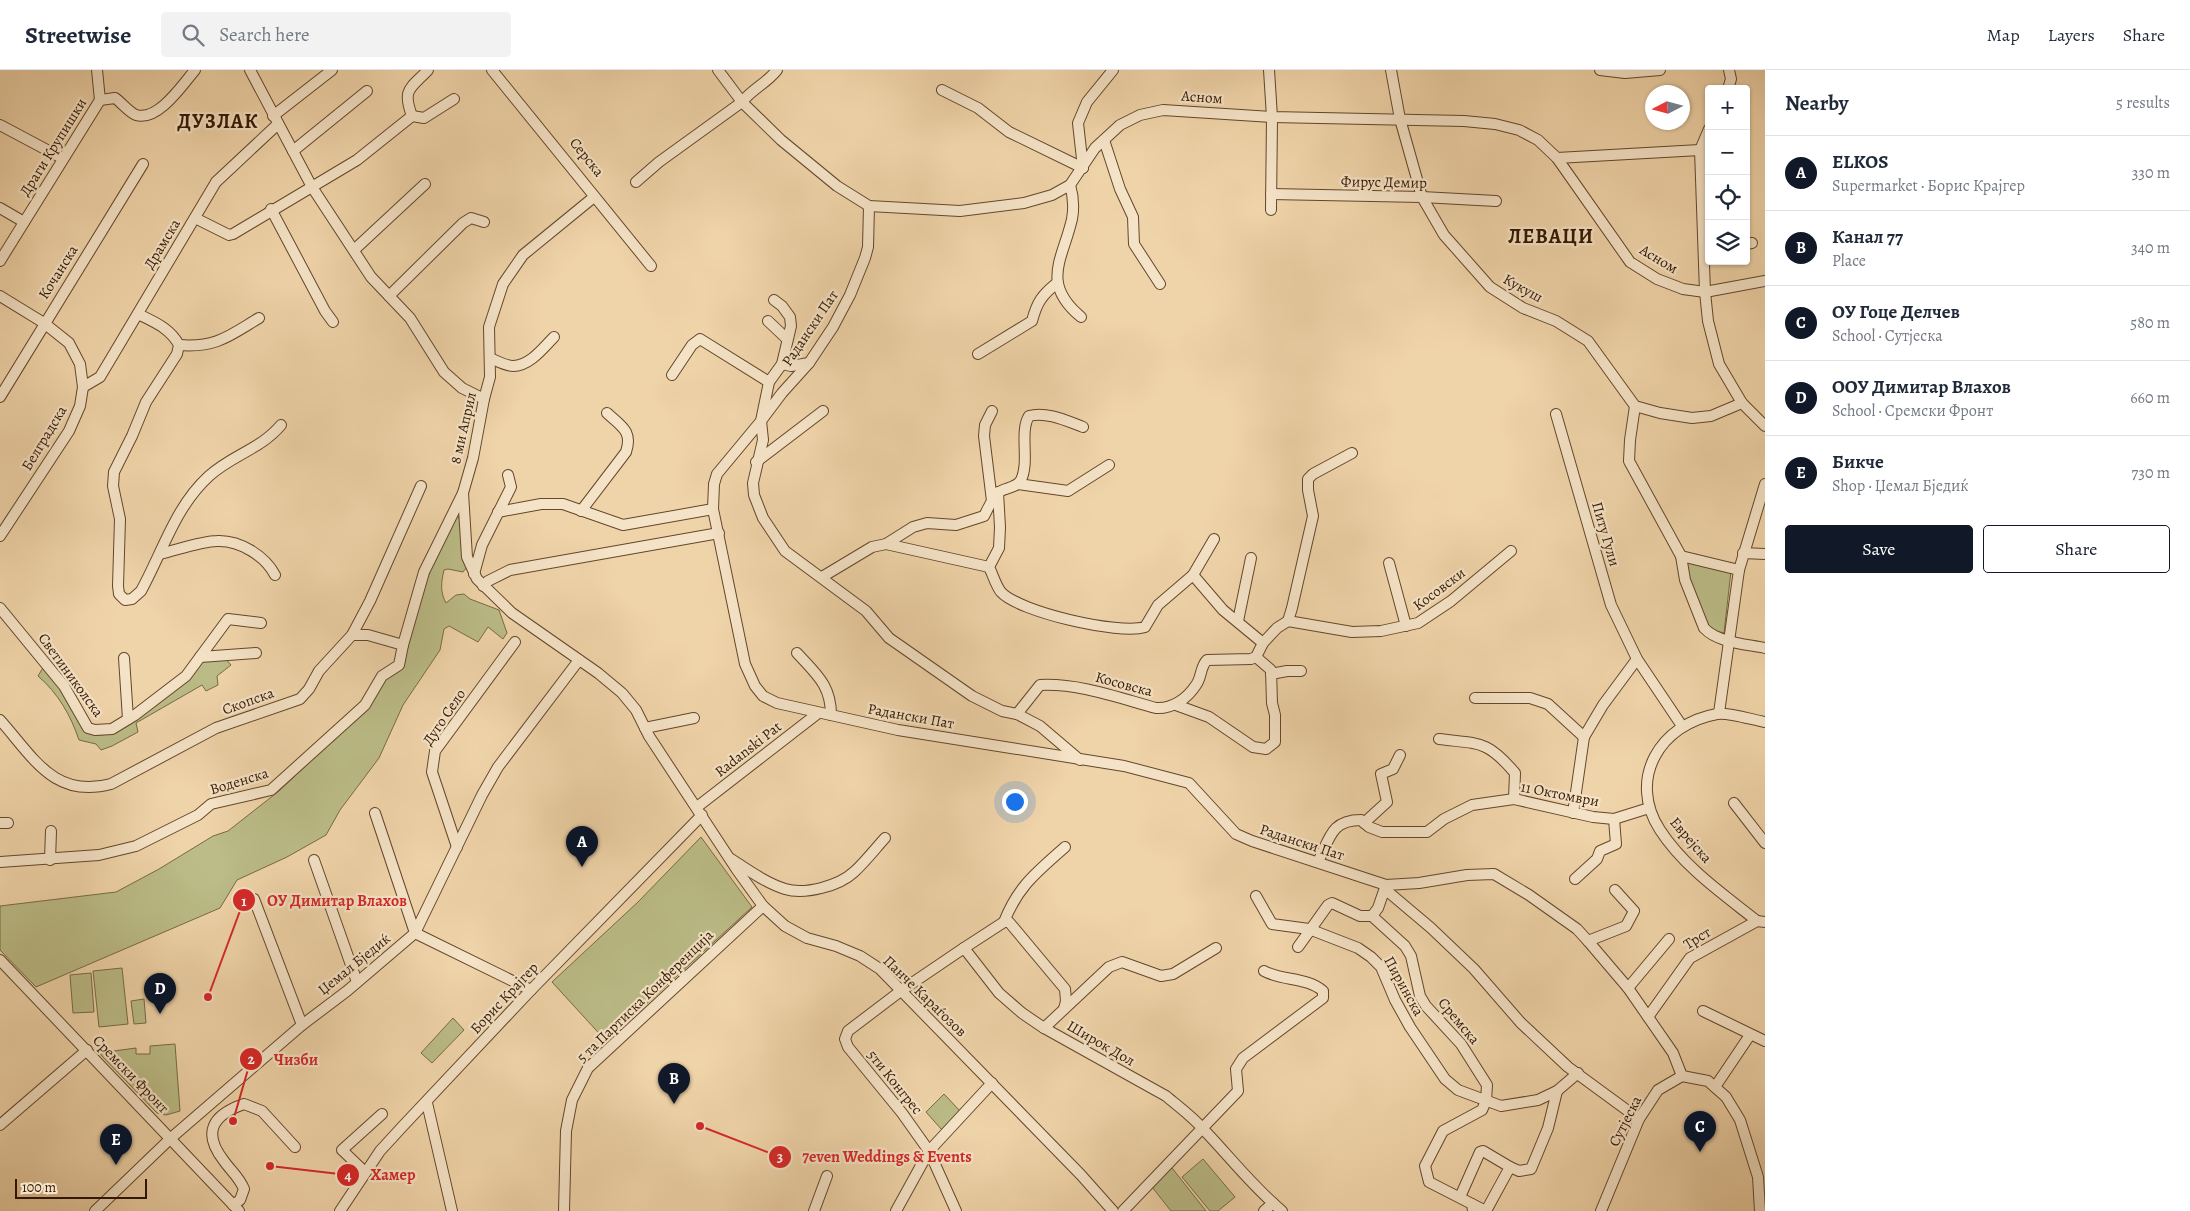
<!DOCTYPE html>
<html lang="en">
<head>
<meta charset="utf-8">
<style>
	:root { --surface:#fff; --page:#f2f2f3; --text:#1f2937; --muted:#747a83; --line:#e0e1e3; --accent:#111827 }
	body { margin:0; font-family:Alegreya,serif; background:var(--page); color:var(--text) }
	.controls { position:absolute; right:15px; top:15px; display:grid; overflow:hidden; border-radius:5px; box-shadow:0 1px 4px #0004 }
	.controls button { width:45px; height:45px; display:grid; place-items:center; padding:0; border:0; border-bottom:1px solid var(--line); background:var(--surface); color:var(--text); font:25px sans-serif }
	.compass { position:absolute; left:1645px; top:15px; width:45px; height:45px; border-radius:50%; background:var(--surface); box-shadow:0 1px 4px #0004; rotate:264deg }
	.scale { position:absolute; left:15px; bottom:12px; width:132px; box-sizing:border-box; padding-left:5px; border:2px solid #341801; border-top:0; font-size:14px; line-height:18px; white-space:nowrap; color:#341801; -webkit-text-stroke:4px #f5e3c7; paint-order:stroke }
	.you { position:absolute; left:1014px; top:731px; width:18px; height:18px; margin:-12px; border:4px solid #fff; border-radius:50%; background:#1a73e8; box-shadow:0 0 0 8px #1a73e833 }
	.badge { display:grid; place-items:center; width:32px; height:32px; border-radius:50%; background:var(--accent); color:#fff; font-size:16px; font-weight:700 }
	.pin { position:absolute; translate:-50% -41px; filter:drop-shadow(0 1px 2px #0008) }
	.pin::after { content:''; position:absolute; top:26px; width:18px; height:15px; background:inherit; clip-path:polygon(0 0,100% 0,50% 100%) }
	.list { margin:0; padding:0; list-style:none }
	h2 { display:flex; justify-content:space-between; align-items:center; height:65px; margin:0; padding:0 20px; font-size:21px }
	h2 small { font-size:16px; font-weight:400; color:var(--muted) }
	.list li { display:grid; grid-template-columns:32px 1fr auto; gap:15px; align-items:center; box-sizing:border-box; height:75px; padding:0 20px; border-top:1px solid var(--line) }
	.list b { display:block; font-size:19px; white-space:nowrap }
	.list p { margin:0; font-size:16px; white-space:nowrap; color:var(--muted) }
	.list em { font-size:16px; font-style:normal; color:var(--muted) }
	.actions { display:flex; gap:10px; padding:15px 20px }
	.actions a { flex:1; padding:11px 0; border:1px solid var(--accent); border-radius:5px; text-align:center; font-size:18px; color:var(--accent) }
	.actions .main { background:var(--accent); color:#fff }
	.icon { flex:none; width:28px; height:28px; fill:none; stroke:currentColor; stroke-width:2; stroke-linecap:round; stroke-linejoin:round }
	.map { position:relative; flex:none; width:1765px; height:1141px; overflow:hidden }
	header { display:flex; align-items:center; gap:30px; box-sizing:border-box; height:70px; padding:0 25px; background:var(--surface); border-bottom:1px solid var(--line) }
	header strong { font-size:24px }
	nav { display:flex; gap:28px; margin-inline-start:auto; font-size:18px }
	.search { width:350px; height:45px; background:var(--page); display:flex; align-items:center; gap:12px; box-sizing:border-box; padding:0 18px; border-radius:5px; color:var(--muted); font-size:19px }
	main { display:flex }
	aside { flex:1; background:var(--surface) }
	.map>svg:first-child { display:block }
	.green { fill:#bbbc87; stroke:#786a44 }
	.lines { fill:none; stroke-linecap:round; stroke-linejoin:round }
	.minor-casing { stroke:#63472b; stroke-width:12 }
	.minor { stroke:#f5e3c7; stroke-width:10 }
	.labels { text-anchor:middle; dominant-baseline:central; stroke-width:4.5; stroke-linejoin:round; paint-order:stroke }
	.street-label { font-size:15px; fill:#341801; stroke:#f5e3c7 }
	.district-label { font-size:20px; font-weight:bold; letter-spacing:1px; fill:#341801; stroke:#f5e3c7 }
	.leader { fill:none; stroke:#d62828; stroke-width:2 }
	.callout-dot { fill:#d62828; stroke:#f5e3c7; stroke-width:2 }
	.mark-label { font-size:15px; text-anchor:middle; font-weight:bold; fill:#fff }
	.callout-label { font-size:16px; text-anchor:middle; font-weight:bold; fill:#d62828; stroke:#f5e3c7; stroke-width:4.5; stroke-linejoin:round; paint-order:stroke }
</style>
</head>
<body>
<header>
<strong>Streetwise</strong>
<div class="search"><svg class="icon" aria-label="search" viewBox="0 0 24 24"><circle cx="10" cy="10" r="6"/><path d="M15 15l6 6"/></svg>Search here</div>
<nav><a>Map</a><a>Layers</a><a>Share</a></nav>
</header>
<main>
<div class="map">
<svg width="1765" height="1141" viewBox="0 0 1765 1141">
	<rect width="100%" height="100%" fill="#f0d4a9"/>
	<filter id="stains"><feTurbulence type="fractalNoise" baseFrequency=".004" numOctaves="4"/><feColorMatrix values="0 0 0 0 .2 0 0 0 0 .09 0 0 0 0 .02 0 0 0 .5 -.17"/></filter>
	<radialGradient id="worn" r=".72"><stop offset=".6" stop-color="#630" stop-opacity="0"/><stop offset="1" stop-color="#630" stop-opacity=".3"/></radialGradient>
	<!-- green -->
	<g class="green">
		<path d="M457,443C461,450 465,486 467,497L463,502L448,499L444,500C441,513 440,522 446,533L456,525L464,524L470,529L499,540L507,563L503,569L488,557L478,572L449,556L444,559L440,580L403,635L379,688L340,740L326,765L287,787L237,810L220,838L36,917L0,880V836L116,822L159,799L213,766L228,761L279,721L369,636L387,607L399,598L423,518L439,476Z"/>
		<polygon points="1689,492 1731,501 1724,563 1710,559 1688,509 1687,493"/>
		<path d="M224,587L231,595L217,606L218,615L206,621L202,615L136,653L138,662L112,676L101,680L96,674L79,670C71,646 58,623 38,606L44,596L62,616L84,659C92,667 99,665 110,664L203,590Z"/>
		<polygon points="701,767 752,837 606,971 552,912 638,832"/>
		<polygon points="122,898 128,954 99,957 93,901"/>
		<polygon points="91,903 94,942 73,943 70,905"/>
		<polygon points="144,929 146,953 134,954 131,931"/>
		<polygon points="453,948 464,960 432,993 421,983"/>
		<polygon points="175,974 180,1041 166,1045 157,1043 99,983 136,978 136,984 150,984 150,976"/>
		<polygon points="944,1024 960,1041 942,1060 926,1042"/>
		<polygon points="1203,1089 1235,1127 1218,1141 1210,1141 1182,1107"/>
		<polygon points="1172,1098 1206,1141 1171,1141 1152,1117"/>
	</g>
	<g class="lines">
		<!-- minor casing -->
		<g class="minor-casing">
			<g id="minor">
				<polyline points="97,0 100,30"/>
				<polyline points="250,0 312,117 371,207 410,248 444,302 462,318 484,329"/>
				<polyline points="492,0 651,196"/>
				<polyline points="718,0 742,32 781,70 837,116 869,136 960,141 1024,133 1052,125 1070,115 1095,78 1120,55 1140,45 1163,40 1272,47 1464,51 1495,54 1519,60 1538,70 1557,88 1630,192 1657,209 1683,219 1705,222 1765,211"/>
				<polyline points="1269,0 1272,47 1271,140"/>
				<polyline points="1391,0 1400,49 1422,127 1444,165 1490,217 1523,238 1556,251 1588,271 1635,336 1660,343 1692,348 1711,346 1742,333"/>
				<polyline points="1600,0 1625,3 1660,0"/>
				<polyline points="1728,19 1731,9 1729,0"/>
				<polyline points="942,20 978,38 1009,62 1083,98"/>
				<path d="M100,30L115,28C122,33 129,42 136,45C158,52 183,14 195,0"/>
				<polyline points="273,46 332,0"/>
				<path d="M412,46C402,19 410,19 428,0"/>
				<polyline points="0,55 62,88"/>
				<polyline points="1709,59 1700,80 1705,222 1708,251 1719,294 1742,333 1765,356"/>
				<polyline points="1104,70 1120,119 1133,147 1134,174 1160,214"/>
				<polyline points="293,81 367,21"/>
				<polyline points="1557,88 1700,80"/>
				<polyline points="1083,98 1078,53 1087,32 1113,0"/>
				<path d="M636,112L659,92L742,32C752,19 767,13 777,0"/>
				<path d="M1070,115C1073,125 1074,138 1072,149C1063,189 1040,213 1081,247"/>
				<polyline points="1271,124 1422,127 1496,131"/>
				<polyline points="869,136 868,177 865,188 850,225 833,257 809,293 782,323 761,351 717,404 714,414 713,439 745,594 755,616 763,626 777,633 898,660 1124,696 1189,713 1236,764 1252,771 1386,815 1419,813 1467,805 1494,804 1529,825 1577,859 1588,871 1628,918 1673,983 1682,1006"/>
				<polyline points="0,138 24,152"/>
				<polyline points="271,139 325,241 333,252"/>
				<polyline points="195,148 229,165 233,164 357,90 412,46 424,48 454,29"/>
				<polyline points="1746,174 1752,173"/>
				<polyline points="354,180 425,114"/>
				<polyline points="0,191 100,30"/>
				<polyline points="0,226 44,253 69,273 80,294 83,317 80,336 69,361 0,466"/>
				<polyline points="389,226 463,153 471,148 484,152"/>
				<polyline points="774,230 782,236 790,247 791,256 782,294 769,312 761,351 763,370 753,413 754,425 763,448 785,481 866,541 889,568 972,626 1002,641 1017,644 1040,656 1080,690"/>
				<path d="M138,244C154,252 170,258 179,275L177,284L146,332L132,366L114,402L113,416L120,449L118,516L119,524L125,530L132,529L141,521C163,481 175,437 209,406C232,385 261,379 281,355"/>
				<polyline points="768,251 787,269"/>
				<path d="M179,275C216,278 229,266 259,248"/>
				<path d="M978,284L1032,251C1037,232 1042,225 1057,213"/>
				<path d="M490,288C497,291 506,296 513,296C530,296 544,277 554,267"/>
				<polyline points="782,294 791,296 809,293"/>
				<polyline points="672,305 692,275 700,269 769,312"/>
				<polyline points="83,317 100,307 216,112 278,54"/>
				<polyline points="0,327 143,94"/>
				<path d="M1635,336L1630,370L1629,391L1681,486L1685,510L1704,558C1718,573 1746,574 1765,578"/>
				<polyline points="992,341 985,355 984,366 992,431"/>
				<polyline points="1556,344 1611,535 1637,589 1682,656"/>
				<polyline points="756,392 823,341"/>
				<polyline points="1018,414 1068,421 1109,395"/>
				<path d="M998,422L1000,457L999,478L989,497C993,505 996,516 1001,522C1019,542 1119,565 1145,557L1158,535L1193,505L1214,469"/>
				<polyline points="463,423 467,487 477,509 512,543 598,603 622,623 636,640 649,666 737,800 763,836 785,856 807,868 836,876 860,886 880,899 1081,1105 1113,1141"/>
				<path d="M581,441L626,382C633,361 621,356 607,343"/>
				<polyline points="498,442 541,434 563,434 623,455 713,439"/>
				<path d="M886,474L913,457L927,453L956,455L984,446C988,439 992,428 998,423C1004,417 1016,419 1021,410C1030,391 1019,362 1029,346C1046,341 1067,351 1083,357"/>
				<polyline points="1743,483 1765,484"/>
				<path d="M160,484C177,480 202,471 217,471C240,470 265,486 275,505"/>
				<polyline points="1681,486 1739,500"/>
				<polyline points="1389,493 1406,556"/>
				<polyline points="474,504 482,475 511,417 508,405"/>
				<polyline points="1193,505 1223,540 1263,573"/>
				<polyline points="822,507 872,477 886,474 989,497"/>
				<polyline points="483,516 488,511 510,500 719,463"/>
				<polyline points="0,538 64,616 88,658 95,660 112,659 135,645 186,606 228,549 261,553"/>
				<polyline points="1238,551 1251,488"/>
				<polyline points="1288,551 1352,562 1381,561 1418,553 1451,531 1511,481"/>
				<polyline points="352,565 368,565 403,575 424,502 463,423 473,388 484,329 490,307 489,257 503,214 523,185 594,127"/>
				<path d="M797,583C816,604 831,615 831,645"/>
				<polyline points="200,587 256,583"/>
				<polyline points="124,588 128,649"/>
				<polyline points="1271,604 1287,601 1301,601"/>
				<polyline points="1475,628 1530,628 1548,634 1584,667"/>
				<polyline points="1176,635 1209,647 1253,677 1266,679 1275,672 1275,645 1272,633 1271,600 1256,587"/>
				<polyline points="1719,643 1739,500 1765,414"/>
				<path d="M1017,644L1040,615C1079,613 1119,628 1156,638C1172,639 1187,629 1196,615C1202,607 1200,597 1207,590L1251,589L1256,587L1263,573L1277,558L1288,551L1292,538L1313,446L1308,420V409L1313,404L1352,383"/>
				<path d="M0,650C34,688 54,729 111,714L216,658L300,629L309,619L319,601L352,565L370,531L421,416"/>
				<path d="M1765,652C1753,650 1728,642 1717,644C1660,654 1627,709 1660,760C1684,797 1723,824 1757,851L1765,852"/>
				<polyline points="645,658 694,648"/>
				<path d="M1439,669C1480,674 1487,670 1515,703L1514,729"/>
				<polyline points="1734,733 1765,773"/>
				<polyline points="697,737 817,644"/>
				<polyline points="375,743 415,863 531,920"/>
				<polyline points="1573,743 1584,667 1603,635 1637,589"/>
				<polyline points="0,753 8,753"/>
				<polyline points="1364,753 1387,732 1381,704 1393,699 1400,685"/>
				<polyline points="457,777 432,702 435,681 515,572"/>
				<path d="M731,789C748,800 766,813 785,819C805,825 839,816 854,802C865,792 875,779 885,768"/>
				<polyline points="50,790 51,761"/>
				<polyline points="314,790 357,912"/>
				<polyline points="0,792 99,785 136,776 198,745 211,734 271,720 365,635 382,606 399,595 403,575"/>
				<path d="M1318,792C1330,768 1331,750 1361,750L1369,757L1382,762H1427L1444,749L1472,735L1514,729L1593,747L1614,749L1649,738"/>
				<polyline points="1575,809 1597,789 1600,781 1616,774 1614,749"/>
				<polyline points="1386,820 1431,858 1474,899 1521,953 1568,997 1639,1049"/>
				<polyline points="1256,826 1272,854 1309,859 1358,878 1371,887 1381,897 1395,930 1410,957 1445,1009 1458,1020 1501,1036 1538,1030 1557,1021 1578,1003"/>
				<polyline points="254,829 302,955"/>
				<polyline points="1372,846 1405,876 1411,886 1420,926 1426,936 1461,974 1487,1015 1486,1031 1482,1040 1443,1061 1425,1096 1429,1112 1472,1134 1473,1141"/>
				<path d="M1004,852C1018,816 1037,802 1065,777"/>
				<polyline points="1588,871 1626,856 1634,841 1615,820"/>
				<polyline points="1298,877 1328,835 1332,833 1360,846 1372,846 1378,838 1386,815"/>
				<polyline points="964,878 1004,852 1009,852 1065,919 1066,931 1064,939"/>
				<polyline points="0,890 239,1141"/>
				<polyline points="1628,918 1669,869"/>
				<polyline points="1703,941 1765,971"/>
				<polyline points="1648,947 1690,888 1757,851"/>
				<polyline points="1044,958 1109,897 1122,892 1161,906 1173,904 1216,878"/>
				<polyline points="1715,1017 1750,965"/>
				<polyline points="427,1033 452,1141"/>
				<polyline points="0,1055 87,980"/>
				<polyline points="1510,1097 1519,1101 1531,1099 1548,1058 1557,1021"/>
				<polyline points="365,1102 342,1080 382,1044"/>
				<polyline points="1460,1127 1480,1082 1483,1081 1510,1097 1486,1141 1472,1134"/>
				<path d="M233,1135L240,1130L244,1119C239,1107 231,1101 224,1091C202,1063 212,1045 244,1034L262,1041L295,1077"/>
				<polyline points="95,1141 171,1068 302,955 347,921 415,863 482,725 498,697 579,590"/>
				<polyline points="340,1141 380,1081 402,1057 531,920 702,745"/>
				<polyline points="564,1141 566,1061 572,1030 588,998 763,836"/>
				<polyline points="814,1141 827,1106"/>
				<polyline points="896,1141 929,1081 992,1013"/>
				<path d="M956,1141L929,1081L902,1043L848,977L845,969L848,961L902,920L964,878L999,923L1022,943L1044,958L1166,1026C1179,1037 1193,1047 1204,1060C1230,1087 1253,1117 1282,1141"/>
				<path d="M1123,1141L1238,1021L1236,999L1243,988L1323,928V921C1307,907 1282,911 1264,901"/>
				<polyline points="1264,1141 1273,1133"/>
				<polyline points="1601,1141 1639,1049 1658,1020 1682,1006 1708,1011 1726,1027 1740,1050 1758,1107 1760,1141"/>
			</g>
		</g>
		<!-- minor -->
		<use href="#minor" class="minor"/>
	</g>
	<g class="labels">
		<!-- street labels -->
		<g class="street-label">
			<text transform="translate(1202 27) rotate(4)">Асном</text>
			<text transform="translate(53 77) rotate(-58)">Драги Крупишки</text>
			<text transform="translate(587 87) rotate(51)">Серска</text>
			<text transform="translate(1384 112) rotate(1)">Фирус Демир</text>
			<text transform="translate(162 174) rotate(-59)">Драмска</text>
			<text transform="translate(1659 189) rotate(31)">Асном</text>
			<text transform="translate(58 202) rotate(-58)">Кочанска</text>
			<text transform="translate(1523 218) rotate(29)">Кукуш</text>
			<text transform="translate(810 258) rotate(-56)">Радански Пат</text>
			<text transform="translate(463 358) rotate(-77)">8 ми Април</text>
			<text transform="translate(44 368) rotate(-59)">Белградска</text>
			<text transform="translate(1606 464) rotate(74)">Питу Гули</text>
			<text transform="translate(1439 519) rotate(-37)">Косовски</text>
			<text transform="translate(71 605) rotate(54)">Светиниколска</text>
			<text transform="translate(1124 614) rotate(15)">Косовска</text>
			<text transform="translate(248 631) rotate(-20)">Скопска</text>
			<text transform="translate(911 646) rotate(10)">Радански Пат</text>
			<text transform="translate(444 647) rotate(-56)">Дуго Село</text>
			<text transform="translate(748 679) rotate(-38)">Radanski Pat</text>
			<text transform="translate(239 711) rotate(-17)">Воденска</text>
			<text transform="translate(1560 724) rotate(11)">11 Октомври</text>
			<text transform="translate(1691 770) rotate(49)">Еврејска</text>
			<text transform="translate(1302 772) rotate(18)">Радански Пат</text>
			<text transform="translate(1697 868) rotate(-32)">Трст</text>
			<text transform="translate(354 894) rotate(-39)">Џемал Бједиќ</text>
			<text transform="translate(1404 916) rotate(61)">Пиринска</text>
			<text transform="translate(645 926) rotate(-44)">5 та Партиска Конференција</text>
			<text transform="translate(925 926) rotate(44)">Панче Караѓозов</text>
			<text transform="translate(504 928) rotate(-47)">Борис Крајгер</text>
			<text transform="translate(1459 951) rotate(50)">Сремска</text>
			<text transform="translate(1101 973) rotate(30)">Широк Дол</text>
			<text transform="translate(131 1004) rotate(46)">Сремски Фронт</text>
			<text transform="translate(895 1012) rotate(51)">5ти Конгрес</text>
			<text transform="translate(1625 1051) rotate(-63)">Сутјеска</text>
		</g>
		<!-- district labels -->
		<g class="district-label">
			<text x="218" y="51">ДУЗЛАК</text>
			<text x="1551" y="166">ЛЕВАЦИ</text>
		</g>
	</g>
	<!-- callouts -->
	<path class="leader" d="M208 927L244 830M233 1051L251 989M700 1056L780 1087M270 1096L348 1105"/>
	<g class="callout-dot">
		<circle cx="208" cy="927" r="5"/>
		<circle cx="233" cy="1051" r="5"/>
		<circle cx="700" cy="1056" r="5"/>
		<circle cx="270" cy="1096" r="5"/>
		<circle cx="244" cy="830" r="12"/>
		<circle cx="251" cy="989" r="12"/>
		<circle cx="780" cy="1087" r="12"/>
		<circle cx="348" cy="1105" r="12"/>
	</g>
	<g class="mark-label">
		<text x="244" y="836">1</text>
		<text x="251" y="994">2</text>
		<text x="780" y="1092">3</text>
		<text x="348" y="1110">4</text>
	</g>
	<g class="callout-label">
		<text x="337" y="836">ОУ Димитар Влахов</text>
		<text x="296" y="995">Чизби</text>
		<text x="887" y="1092">7even Weddings &amp; Events</text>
		<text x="393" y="1110">Хамер</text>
	</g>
	<rect width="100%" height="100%" filter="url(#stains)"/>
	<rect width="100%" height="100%" fill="url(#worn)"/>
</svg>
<div class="controls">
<button>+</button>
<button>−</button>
<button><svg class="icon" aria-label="locate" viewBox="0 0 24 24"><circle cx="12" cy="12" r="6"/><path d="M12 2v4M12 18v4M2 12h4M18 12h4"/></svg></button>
<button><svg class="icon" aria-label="layers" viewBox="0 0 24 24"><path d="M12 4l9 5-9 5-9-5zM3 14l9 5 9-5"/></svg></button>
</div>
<svg class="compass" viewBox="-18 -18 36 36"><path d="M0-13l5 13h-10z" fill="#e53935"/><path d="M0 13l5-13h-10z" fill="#747a83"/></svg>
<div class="scale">100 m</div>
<div class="you"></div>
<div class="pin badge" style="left:582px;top:797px">A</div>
<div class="pin badge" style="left:674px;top:1034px">B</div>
<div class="pin badge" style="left:1700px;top:1082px">C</div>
<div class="pin badge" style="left:160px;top:944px">D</div>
<div class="pin badge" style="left:116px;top:1095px">E</div>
</div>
<aside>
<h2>Nearby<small>5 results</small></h2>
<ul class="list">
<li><span class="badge">A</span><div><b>ELKOS</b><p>Supermarket · Борис Крајгер</p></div><em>330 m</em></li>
<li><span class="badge">B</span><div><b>Канал 77</b><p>Place</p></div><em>340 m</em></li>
<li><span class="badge">C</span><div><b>ОУ Гоце Делчев</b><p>School · Сутјеска</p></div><em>580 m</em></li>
<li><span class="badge">D</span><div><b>ООУ Димитар Влахов</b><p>School · Сремски Фронт</p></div><em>660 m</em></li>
<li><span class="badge">E</span><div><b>Бикче</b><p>Shop · Џемал Бједиќ</p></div><em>730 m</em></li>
</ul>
<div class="actions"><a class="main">Save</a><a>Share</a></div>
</aside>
</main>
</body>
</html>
